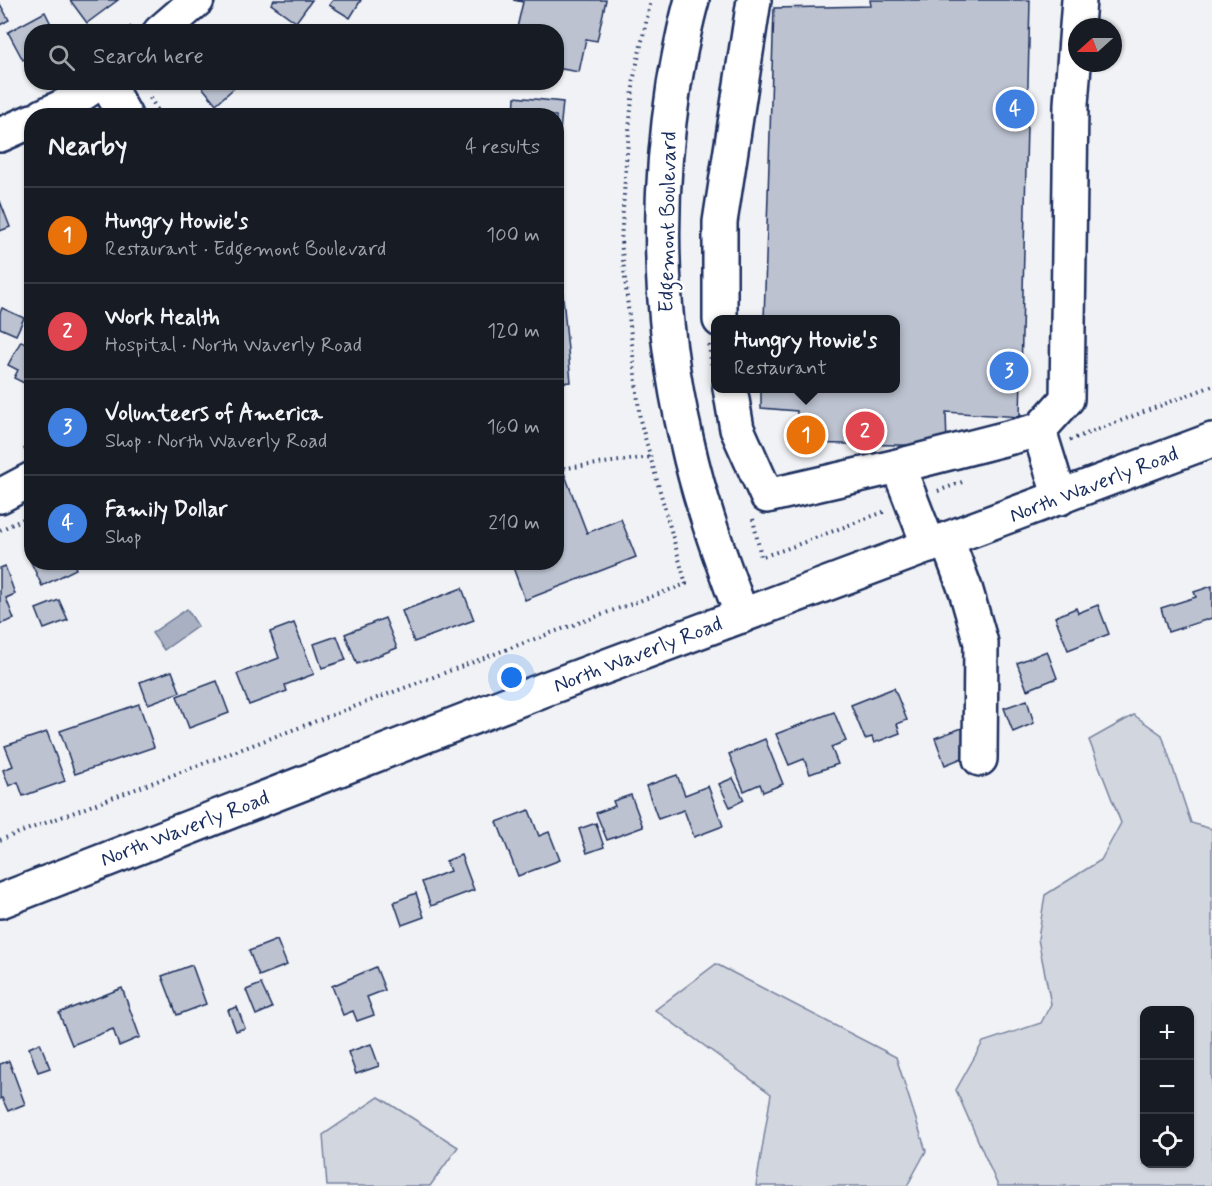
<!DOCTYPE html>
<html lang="en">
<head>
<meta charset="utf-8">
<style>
	:root { --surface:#171b24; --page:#20242c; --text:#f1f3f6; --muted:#9ea1a6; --line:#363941; --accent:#1f6fb2 }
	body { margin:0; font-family:Mynerve,sans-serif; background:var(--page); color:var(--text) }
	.controls { position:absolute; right:18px; bottom:18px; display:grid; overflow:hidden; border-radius:12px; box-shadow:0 2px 4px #0004 }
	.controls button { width:54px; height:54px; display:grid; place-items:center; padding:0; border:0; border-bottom:2px solid var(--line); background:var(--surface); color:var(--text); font:30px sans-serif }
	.compass { position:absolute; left:1068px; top:18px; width:54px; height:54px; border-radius:50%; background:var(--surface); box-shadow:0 2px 4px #0004; rotate:249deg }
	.you { position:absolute; left:512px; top:678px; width:21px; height:21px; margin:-15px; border:4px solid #fff; border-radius:50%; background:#1a73e8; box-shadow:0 0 0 9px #1a73e833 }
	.badge { display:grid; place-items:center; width:39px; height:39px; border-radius:50%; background:var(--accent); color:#fff; font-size:20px; font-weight:700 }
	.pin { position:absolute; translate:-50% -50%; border:3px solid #fff; box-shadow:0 2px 6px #0006 }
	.popup { position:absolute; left:711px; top:315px; width:189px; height:78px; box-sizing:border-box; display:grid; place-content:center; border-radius:12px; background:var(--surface); filter:drop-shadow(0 2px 4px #0005); font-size:20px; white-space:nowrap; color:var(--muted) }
	.popup b { font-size:22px; color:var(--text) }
	.popup::after { content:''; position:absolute; left:50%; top:100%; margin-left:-12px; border:12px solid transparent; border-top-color:var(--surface) }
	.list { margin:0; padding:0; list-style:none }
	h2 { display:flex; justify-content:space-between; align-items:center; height:78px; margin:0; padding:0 24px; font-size:26px }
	h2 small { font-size:20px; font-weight:400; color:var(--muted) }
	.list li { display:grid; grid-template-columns:39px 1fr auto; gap:18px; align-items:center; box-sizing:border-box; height:96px; padding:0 24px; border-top:2px solid var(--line) }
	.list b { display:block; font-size:22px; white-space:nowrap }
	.list p { margin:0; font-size:20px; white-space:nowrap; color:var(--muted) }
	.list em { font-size:20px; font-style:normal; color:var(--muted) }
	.icon { flex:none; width:33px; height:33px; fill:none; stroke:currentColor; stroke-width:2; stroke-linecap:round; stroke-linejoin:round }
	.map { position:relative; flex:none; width:1212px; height:1186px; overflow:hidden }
	.search { position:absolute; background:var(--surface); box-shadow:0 2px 4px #0004; left:24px; top:24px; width:540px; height:66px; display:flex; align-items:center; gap:15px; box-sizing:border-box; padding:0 21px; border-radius:24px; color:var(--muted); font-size:22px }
	.panel { position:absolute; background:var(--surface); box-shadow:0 2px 4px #0004; left:24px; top:108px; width:540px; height:462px; border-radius:24px }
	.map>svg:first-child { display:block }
	.green { fill:#d2d6df; stroke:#76829e; stroke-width:1.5; fill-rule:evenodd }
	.water { fill:#a8b0c2; stroke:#707c9a; stroke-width:1.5 }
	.building { fill:#bcc2d0; stroke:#1b2f5e; stroke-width:1.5 }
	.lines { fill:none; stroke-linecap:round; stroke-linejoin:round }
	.minor-casing { stroke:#1b2f5e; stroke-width:38 }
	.major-casing { stroke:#1b2f5e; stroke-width:38 }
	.path { stroke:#1b2f5e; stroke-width:4; stroke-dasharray:1.5 4.5; stroke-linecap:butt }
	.minor { stroke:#fff; stroke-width:33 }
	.major { stroke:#fff; stroke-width:33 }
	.labels { text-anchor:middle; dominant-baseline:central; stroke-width:5; stroke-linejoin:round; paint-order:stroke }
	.street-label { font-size:21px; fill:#1b2f5e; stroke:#fff }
</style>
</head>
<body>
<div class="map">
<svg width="1212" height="1186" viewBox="0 0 1212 1186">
	<rect width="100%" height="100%" fill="#f1f2f5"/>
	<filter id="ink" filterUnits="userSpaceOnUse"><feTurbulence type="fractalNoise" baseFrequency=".0167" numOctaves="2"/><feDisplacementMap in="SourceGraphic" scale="12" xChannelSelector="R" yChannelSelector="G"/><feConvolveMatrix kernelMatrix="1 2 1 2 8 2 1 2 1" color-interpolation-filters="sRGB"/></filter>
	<g filter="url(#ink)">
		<!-- green -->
		<g class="green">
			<path d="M1134,715L1162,735L1191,823L1212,829V1186H998L956,1090L983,1042L1041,1023L1051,1004L1038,939L1045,895L1101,860L1121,823L1089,740ZM1144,1010H1190V1164H1144Z"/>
			<polygon points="716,964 896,1057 926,1151 907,1186 756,1186 771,1094 655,1010"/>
			<polygon points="379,1097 458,1147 430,1186 327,1186 323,1135"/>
		</g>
		<!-- water -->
		<polygon class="water" points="187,609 198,626 164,650 152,633"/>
		<!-- building -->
		<g class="building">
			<polygon points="70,0 118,0 87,23"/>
			<polygon points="274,0 312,0 296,22 271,4"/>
			<polygon points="333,0 361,0 350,18 329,5"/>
			<polygon points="513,0 606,0 597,41 586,39 579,72 556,68 556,32 516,32 523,2"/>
			<polygon points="870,0 1030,0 1020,417 946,412 947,446 795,443 797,411 761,408 761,388 896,388 896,320 764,320 774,8 871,6"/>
			<polygon points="0,4 9,20 0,25"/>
			<polygon points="45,12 55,32 32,32 32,55 23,60 8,32"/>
			<polygon points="198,82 241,82 216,104"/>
			<polygon points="515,97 563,102 556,172 556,116 514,116"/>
			<polygon points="0,201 10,227 0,231"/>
			<polygon points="561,276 571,382 556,383 556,277"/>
			<polygon points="2,308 24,318 16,335 0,328 0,313"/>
			<polygon points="32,339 32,387 14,378 18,370 8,365 21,341 29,345"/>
			<polygon points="563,470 587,533 621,519 636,557 525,600 511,562 556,562 556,473"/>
			<polygon points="32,559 32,562 73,562 76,569 42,586 30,560"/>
			<polygon points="5,566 15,594 6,598 14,619 0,624 0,568"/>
			<polygon points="1212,586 1212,618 1168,632 1161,608 1196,597 1194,592"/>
			<polygon points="462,588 474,620 414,642 402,611"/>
			<polygon points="59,600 68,620 44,629 36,609"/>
			<polygon points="1098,605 1109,634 1068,650 1055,617 1076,608 1078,613"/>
			<polygon points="385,618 397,648 357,664 345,634"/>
			<polygon points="294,623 314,674 285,685 287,691 249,705 237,674 279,658 270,632"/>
			<polygon points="337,636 346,660 322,668 314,644"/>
			<polygon points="1047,651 1057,678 1027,690 1017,663"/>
			<polygon points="172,671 180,692 148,704 140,682"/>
			<polygon points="217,681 229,713 189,728 177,696"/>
			<polygon points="894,688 907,720 897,724 900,733 874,743 872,737 865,739 851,705"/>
			<polygon points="1027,700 1034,723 1013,732 1004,708"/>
			<polygon points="139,704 154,747 75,774 60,731"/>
			<polygon points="834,712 846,741 831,747 838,764 810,774 804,759 789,765 776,734"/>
			<polygon points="962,728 972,754 945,765 935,738"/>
			<polygon points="47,732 65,781 23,796 18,782 9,786 3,770 13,766 5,746"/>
			<polygon points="765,739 783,784 763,792 760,784 744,791 729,754"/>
			<polygon points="677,775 685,795 708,786 723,826 694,837 684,810 658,819 646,786"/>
			<polygon points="733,778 744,800 730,807 719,784"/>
			<polygon points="631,795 643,827 607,840 596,813 615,806 613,801"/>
			<polygon points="529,810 539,836 549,832 560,860 518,876 497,822"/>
			<polygon points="596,823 604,847 587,853 579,829"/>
			<polygon points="461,855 474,890 431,906 422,882 450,871 446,861"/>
			<polygon points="416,893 424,917 402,925 394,902"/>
			<polygon points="277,940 287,965 259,976 249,951"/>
			<polygon points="192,965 206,1004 177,1015 162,976"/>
			<polygon points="376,967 385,990 367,997 374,1015 357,1021 353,1011 343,1015 332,986"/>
			<polygon points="261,984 272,1008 256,1015 246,990"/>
			<polygon points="122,988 140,1037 119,1046 113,1029 72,1045 59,1013"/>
			<polygon points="237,1007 245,1028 236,1031 228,1010"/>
			<polygon points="40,1043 50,1068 38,1072 29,1048"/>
			<polygon points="371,1044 379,1066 356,1074 348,1052"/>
			<polygon points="9,1061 25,1104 8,1111 2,1098 0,1099 0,1064"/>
		</g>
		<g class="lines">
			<!-- minor casing -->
			<g class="minor-casing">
				<g id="minor">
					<path d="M692,0C684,28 679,56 674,85C656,203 659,325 687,442C700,502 721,559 742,616"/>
					<polyline points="160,32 197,0"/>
					<polyline points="106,82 125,116"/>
					<polyline points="43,116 64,106 100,82"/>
					<polyline points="0,135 32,121"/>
					<polyline points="720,320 720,222 754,0"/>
					<polyline points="730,388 737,429 767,496 898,466 1039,430"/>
					<polyline points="898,466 929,546"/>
					<polyline points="0,496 32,479"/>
					<polyline points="1060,498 1039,430 1067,399 1071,104 1079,0"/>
					<polyline points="947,540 966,591 981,643 980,759"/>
				</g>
			</g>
			<!-- major casing -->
			<g class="major-casing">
				<polyline id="major" points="0,901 548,688 1212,440"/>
			</g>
			<!-- path -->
			<g class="path">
				<polyline points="126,32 134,25"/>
				<polyline points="150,98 161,116"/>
				<polyline points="709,345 712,368"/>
				<polyline points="1070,440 1212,386"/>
				<polyline points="24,450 32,446"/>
				<polyline points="558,469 651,457"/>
				<polyline points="938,491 965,481"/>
				<polyline points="753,519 761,557 786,549 886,511"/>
				<polyline points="0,530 32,515"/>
				<polyline points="0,840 529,641 686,584 640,420 621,241 626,163 634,77 651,0"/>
			</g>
			<!-- minor -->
			<use href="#minor" class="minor"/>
			<!-- major -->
			<use href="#major" class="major"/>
		</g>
	</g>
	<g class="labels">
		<!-- street labels -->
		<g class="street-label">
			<text transform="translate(668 222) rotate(-89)">Edgemont Boulevard</text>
			<text transform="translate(1094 485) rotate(-21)">North Waverly Road</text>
			<text transform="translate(638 655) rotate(-21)">North Waverly Road</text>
			<text transform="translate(185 829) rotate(-21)">North Waverly Road</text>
		</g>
	</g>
</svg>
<div class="controls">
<button>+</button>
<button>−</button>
<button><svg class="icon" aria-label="locate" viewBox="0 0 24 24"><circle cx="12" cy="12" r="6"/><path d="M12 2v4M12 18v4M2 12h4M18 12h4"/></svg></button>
</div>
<svg class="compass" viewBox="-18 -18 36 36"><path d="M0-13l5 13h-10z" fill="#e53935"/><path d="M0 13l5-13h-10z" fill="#9ea1a6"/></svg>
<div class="you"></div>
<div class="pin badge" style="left:806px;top:435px;background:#e8710a">1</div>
<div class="popup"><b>Hungry Howie's</b>Restaurant</div>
<div class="pin badge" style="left:865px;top:431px;background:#e0444e">2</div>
<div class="pin badge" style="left:1009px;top:371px;background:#3f7fe0">3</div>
<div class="pin badge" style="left:1015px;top:109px;background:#3f7fe0">4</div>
<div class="search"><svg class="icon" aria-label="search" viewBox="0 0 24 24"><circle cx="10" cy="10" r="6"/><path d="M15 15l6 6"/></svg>Search here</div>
<section class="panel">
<h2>Nearby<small>4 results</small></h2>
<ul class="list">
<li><span class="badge" style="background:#e8710a">1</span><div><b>Hungry Howie's</b><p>Restaurant · Edgemont Boulevard</p></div><em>100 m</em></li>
<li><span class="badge" style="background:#e0444e">2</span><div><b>Work Health</b><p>Hospital · North Waverly Road</p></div><em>120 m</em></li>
<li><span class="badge" style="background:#3f7fe0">3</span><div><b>Volunteers of America</b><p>Shop · North Waverly Road</p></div><em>160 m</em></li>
<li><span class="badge" style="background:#3f7fe0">4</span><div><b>Family Dollar</b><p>Shop</p></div><em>210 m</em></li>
</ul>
</section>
</div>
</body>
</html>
